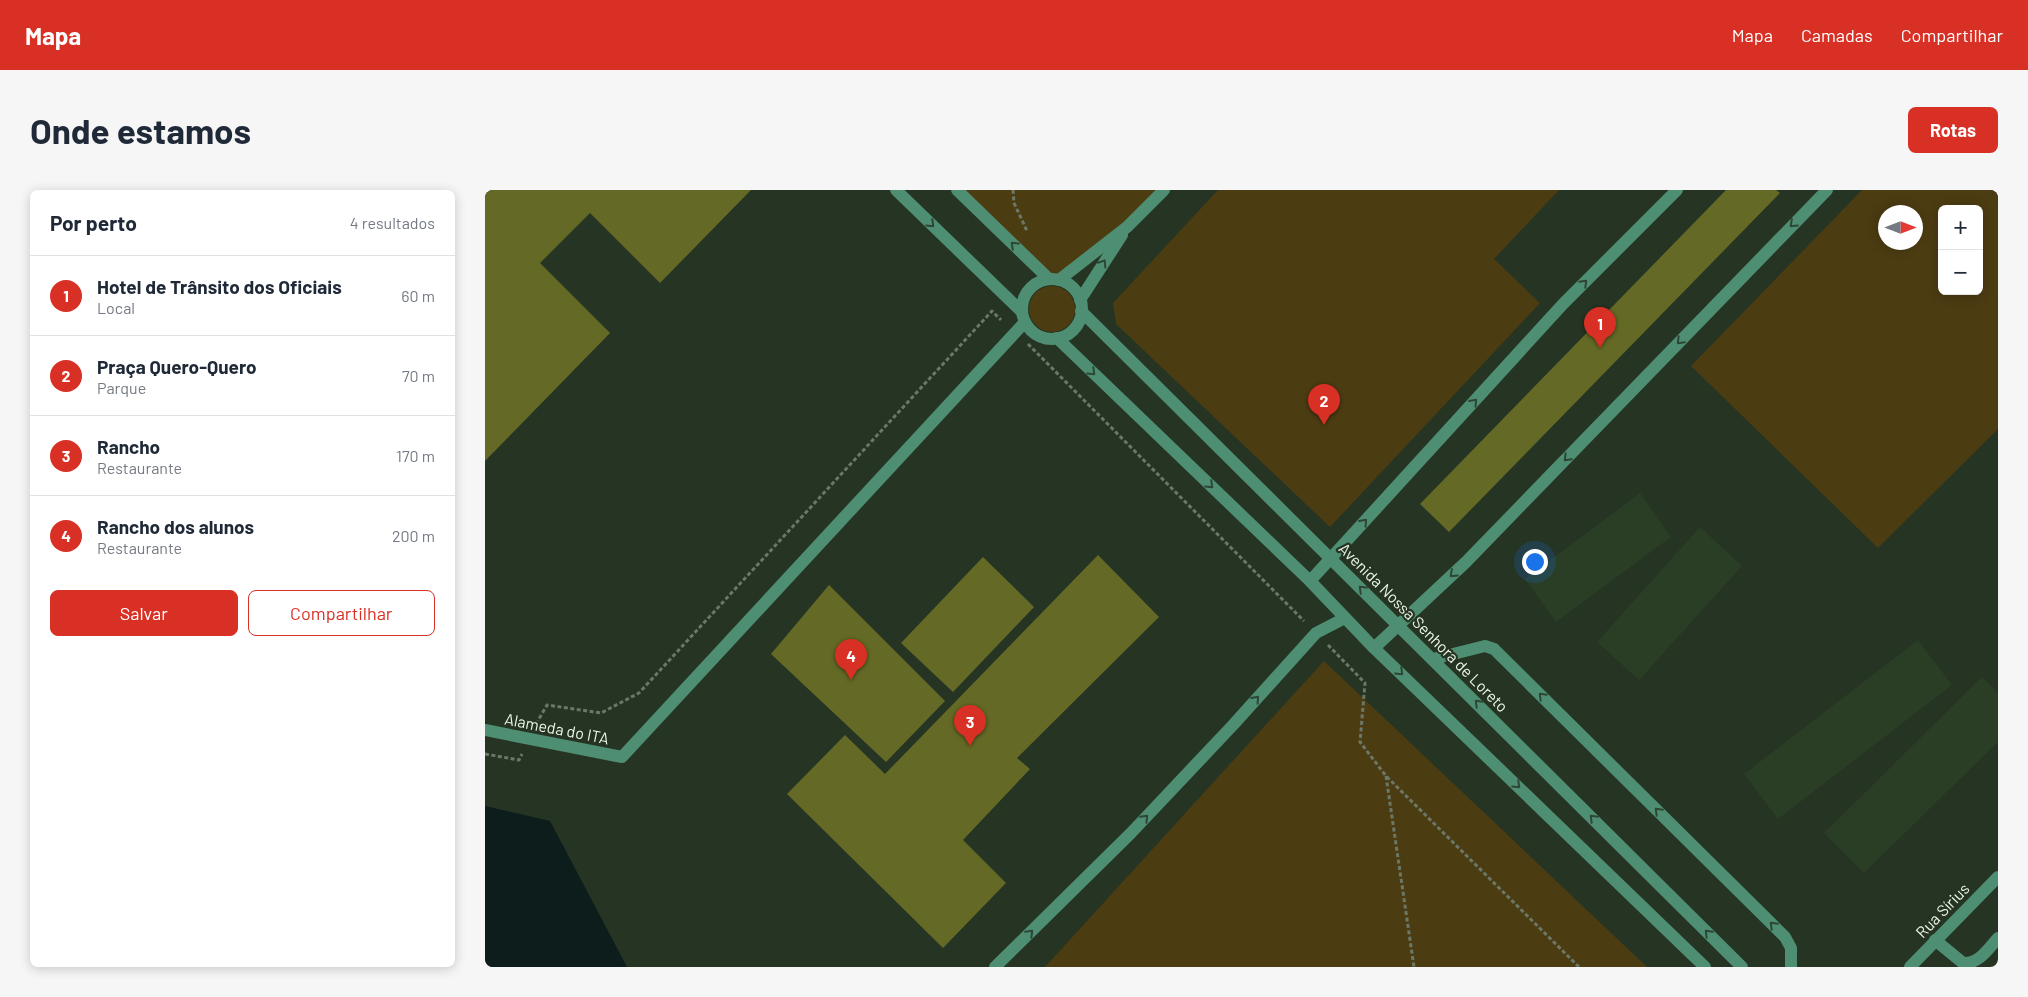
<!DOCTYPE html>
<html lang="pt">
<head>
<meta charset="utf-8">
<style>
	:root { --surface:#fff; --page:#f6f6f7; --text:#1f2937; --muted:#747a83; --line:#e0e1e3; --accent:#d93025 }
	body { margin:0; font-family:Barlow,sans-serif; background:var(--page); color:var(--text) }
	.controls { position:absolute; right:15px; top:15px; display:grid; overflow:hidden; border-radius:8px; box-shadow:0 2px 12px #0003 }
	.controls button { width:45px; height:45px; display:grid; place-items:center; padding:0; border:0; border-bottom:1px solid var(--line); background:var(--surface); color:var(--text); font:25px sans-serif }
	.compass { position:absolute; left:1393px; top:15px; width:45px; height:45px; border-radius:50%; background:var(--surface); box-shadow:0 2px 12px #0003; rotate:90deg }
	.you { position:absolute; left:1049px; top:371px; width:18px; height:18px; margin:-12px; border:4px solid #fff; border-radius:50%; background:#1a73e8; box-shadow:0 0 0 8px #1a73e833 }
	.badge { display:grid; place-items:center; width:32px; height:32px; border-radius:50%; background:var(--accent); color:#fff; font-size:16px; font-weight:700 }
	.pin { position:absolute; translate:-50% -41px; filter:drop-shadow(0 1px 2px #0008) }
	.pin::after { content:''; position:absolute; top:26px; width:18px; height:15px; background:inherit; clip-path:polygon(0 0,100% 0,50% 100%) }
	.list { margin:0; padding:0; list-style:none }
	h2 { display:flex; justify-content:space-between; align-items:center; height:65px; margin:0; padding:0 20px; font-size:21px }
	h2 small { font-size:16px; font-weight:400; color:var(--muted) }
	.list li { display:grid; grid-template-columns:32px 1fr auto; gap:15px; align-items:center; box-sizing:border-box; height:80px; padding:0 20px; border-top:1px solid var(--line) }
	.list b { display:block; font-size:19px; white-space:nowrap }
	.list p { margin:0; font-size:16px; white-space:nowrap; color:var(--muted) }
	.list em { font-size:16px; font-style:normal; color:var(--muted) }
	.actions { display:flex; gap:10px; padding:15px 20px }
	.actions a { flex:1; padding:11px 0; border:1px solid var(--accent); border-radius:8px; text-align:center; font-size:18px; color:var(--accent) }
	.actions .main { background:var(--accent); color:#fff }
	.map { position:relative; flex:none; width:1513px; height:777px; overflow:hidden; border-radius:8px }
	header { display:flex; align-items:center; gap:30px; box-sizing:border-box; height:70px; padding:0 25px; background:var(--accent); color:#fff }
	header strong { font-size:24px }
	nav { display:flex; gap:28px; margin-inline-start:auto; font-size:18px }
	.intro { display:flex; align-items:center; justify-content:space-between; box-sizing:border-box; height:120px; padding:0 30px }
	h1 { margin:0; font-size:35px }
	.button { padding:12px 22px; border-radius:8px; background:var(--accent); color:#fff; font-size:18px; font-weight:700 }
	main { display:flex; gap:30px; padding:0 30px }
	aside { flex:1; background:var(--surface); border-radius:8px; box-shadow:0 2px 12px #0003 }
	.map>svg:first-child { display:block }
	.built { fill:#2a3d25 }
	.green { fill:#4c3c12; fill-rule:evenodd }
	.water { fill:#0c1d1c }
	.building { fill:#646a25 }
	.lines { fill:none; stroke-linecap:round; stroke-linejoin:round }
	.path { stroke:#6b7868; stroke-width:3; stroke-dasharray:4 2.5; stroke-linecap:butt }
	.minor { stroke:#4e8f74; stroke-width:12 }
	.oneway { stroke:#2e4633 }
	.labels { text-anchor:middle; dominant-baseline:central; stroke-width:4.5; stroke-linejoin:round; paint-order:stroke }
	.street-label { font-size:16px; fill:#ecf5e9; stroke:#263423 }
</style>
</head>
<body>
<header>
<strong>Mapa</strong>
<nav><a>Mapa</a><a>Camadas</a><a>Compartilhar</a></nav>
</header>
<div class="intro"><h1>Onde estamos</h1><a class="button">Rotas</a></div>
<main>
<aside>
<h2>Por perto<small>4 resultados</small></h2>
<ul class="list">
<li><span class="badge">1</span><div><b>Hotel de Trânsito dos Oficiais</b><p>Local</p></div><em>60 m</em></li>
<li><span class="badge">2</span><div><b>Praça Quero-Quero</b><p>Parque</p></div><em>70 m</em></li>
<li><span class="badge">3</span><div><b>Rancho</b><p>Restaurante</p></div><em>170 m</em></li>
<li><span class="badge">4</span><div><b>Rancho dos alunos</b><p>Restaurante</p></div><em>200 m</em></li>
</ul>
<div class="actions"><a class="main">Salvar</a><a>Compartilhar</a></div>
</aside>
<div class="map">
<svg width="1513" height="777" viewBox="0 0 1513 777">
	<rect width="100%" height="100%" fill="#263423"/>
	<!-- built -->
	<g class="built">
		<polygon points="1155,303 1186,347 1071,432 1040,389"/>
		<polygon points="1215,337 1257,376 1154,490 1112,452"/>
		<polygon points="1433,450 1467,495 1293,629 1259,584"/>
		<polygon points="1497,487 1513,503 1513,552 1379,683 1339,643"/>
	</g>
	<!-- green -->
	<g class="green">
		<polygon points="472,0 680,0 642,37 564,89"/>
		<polygon points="733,0 1074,0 1009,69 1055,113 845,337 631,134 628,113"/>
		<path d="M1377,0H1513V239L1393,358L1206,176ZM1457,19H1494V101H1457ZM1400,22H1430V52H1400Z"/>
		<circle cx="567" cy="119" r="23"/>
		<polygon points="839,471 1162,777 560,777"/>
	</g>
	<!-- water -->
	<polygon class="water" points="0,616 65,631 142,777 0,777"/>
	<!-- building -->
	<g class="building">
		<polygon points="0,0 266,0 175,93 105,23 55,73 125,143 0,271"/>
		<polygon points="1241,0 1291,0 1295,3 964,342 935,314"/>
		<polygon points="613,365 674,427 532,568 545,579 478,650 521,693 458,758 302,604 360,545 400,584"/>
		<polygon points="498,367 549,417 468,502 416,453"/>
		<polygon points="344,395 460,511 401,572 286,464"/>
	</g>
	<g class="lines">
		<!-- path -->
		<g class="path">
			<polyline points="528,0 529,13 542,41"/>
			<polyline points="543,154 819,431"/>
			<polyline points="843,455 880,493 875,552 901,586 1094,777"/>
			<polyline points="51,534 62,515 116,523 154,503 507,121 516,130"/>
			<polyline points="0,564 34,570 37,564"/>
			<polyline points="901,586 929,777"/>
		</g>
		<!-- minor -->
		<g class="minor">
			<polyline points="411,0 537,122"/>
			<polyline points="472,0 564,89"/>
			<circle cx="567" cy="119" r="30"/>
			<polyline points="574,90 642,37 679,0"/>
			<polyline points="595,110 637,45"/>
			<polyline points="596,121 1257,777"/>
			<polyline points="572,148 825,391 889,458 1220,777"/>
			<polyline points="825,391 1078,114 1192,0"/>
			<polyline points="889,458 981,372 1342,0"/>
			<polyline points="948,469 1000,456 1009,459 1300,747 1306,758 1306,777"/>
			<polyline points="0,540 137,567 540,132"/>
			<path d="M1450,750L1478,773C1494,774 1503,759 1513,748"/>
			<polyline points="510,777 646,643 748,535 831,443 860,428"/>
			<polyline points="1425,777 1513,687"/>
		</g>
	</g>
	<!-- one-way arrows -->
	<defs><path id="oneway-chevron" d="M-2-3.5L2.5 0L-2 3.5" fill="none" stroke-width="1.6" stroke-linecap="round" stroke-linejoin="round" transform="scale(1.25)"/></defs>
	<g class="oneway">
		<use href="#oneway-chevron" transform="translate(446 34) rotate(44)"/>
		<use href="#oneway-chevron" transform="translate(1308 34) rotate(137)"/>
		<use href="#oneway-chevron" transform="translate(529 55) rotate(-136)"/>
		<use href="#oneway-chevron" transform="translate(618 73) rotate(-57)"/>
		<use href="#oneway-chevron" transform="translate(1099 93) rotate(-45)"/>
		<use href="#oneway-chevron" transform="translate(1195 151) rotate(134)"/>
		<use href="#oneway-chevron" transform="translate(607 182) rotate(44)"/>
		<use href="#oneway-chevron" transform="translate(989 212) rotate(-48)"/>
		<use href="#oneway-chevron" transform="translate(1082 268) rotate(134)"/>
		<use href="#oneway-chevron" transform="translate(725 295) rotate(44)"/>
		<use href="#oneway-chevron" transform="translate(879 332) rotate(-48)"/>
		<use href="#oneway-chevron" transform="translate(968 384) rotate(137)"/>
		<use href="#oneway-chevron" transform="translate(877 399) rotate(-136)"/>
		<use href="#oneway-chevron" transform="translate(915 482) rotate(44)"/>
		<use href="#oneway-chevron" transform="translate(1057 506) rotate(-135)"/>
		<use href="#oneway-chevron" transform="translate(771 509) rotate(-48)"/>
		<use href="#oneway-chevron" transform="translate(993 513) rotate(-135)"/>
		<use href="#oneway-chevron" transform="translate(1032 595) rotate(44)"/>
		<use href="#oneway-chevron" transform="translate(1173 621) rotate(-135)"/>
		<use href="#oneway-chevron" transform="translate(660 628) rotate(-46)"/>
		<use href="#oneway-chevron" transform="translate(1108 628) rotate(-135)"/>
		<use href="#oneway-chevron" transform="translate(1288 735) rotate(-135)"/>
		<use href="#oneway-chevron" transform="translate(545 743) rotate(-45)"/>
		<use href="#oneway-chevron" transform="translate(1223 743) rotate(-135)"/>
	</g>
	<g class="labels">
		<!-- street labels -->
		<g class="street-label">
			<text transform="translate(939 437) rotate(45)">Avenida Nossa Senhora de Loreto</text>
			<text transform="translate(72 538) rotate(11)">Alameda do ITA</text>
			<text transform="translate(1457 720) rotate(-46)">Rua Sírius</text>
		</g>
	</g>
</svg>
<div class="controls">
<button>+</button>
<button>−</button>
</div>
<svg class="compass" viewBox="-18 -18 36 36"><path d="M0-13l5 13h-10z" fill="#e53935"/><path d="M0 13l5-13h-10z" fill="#747a83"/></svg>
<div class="you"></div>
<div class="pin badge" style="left:1115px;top:158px">1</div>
<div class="pin badge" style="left:839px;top:235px">2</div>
<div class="pin badge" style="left:485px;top:556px">3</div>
<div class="pin badge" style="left:366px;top:490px">4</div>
</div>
</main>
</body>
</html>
